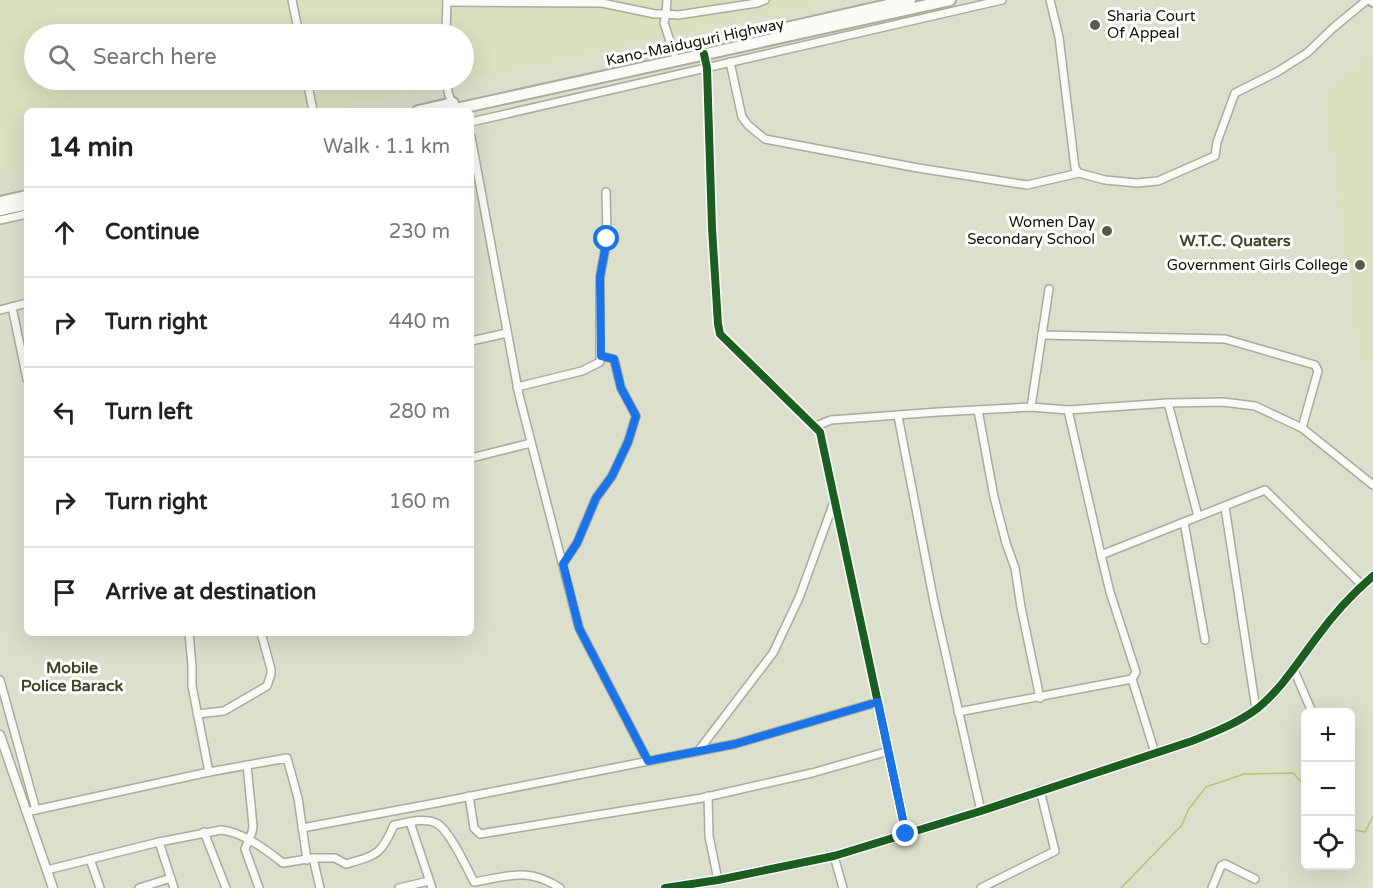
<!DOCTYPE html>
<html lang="en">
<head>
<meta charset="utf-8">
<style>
	:root { --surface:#fff; --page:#f2f2f2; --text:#222; --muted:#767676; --line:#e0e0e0 }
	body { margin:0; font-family:"Varela Round",sans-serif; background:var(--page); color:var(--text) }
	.controls { position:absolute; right:18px; bottom:18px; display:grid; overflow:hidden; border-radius:9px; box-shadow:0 6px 24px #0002 }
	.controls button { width:54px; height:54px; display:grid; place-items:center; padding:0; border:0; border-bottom:2px solid var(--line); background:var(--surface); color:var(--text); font:30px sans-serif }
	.stop { position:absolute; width:18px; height:18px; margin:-14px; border:4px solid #1a73e8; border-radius:50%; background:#fff }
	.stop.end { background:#1a73e8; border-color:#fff; box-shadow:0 2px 6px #0008 }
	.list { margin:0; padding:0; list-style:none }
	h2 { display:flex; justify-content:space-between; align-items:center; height:78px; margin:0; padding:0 24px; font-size:26px }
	h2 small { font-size:20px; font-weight:400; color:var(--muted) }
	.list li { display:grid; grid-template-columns:39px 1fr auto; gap:18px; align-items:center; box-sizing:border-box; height:90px; padding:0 24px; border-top:2px solid var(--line) }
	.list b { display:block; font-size:22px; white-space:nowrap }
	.list em { font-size:20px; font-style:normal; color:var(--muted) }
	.icon { flex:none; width:33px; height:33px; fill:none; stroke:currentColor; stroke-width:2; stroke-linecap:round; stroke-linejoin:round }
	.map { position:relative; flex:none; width:1373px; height:888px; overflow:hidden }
	.search { position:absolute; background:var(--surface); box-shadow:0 6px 24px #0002; left:24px; top:24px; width:450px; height:66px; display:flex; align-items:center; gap:15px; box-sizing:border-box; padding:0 21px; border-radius:33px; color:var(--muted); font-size:22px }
	.panel { position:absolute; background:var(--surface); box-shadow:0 6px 24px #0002; left:24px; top:108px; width:450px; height:528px; border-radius:9px }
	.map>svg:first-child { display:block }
	.built { fill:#dbe0bf; fill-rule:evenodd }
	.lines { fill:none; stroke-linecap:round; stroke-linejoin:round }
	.stream { stroke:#bcc278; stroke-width:1.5 }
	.minor-casing { stroke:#a9ab9c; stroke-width:10 }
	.tertiary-casing { stroke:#a9ab9c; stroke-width:11 }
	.primary-casing { stroke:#a9ab9c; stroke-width:14 }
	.trunk-casing { stroke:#a9ab9c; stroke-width:14 }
	.minor { stroke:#fafaf7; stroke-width:7 }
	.tertiary { stroke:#fafaf7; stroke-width:8 }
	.primary { stroke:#fafaf7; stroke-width:10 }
	.trunk { stroke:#fafaf7; stroke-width:10 }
	.cycleway-casing { stroke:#fff; stroke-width:11 }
	.cycleway { stroke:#1b5e20; stroke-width:8 }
	.route { stroke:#1a73e8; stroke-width:8 }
	.poi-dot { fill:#595a4b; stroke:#fff; stroke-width:2 }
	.labels { text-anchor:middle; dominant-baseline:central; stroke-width:6; stroke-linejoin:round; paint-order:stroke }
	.poi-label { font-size:15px; fill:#121306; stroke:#fff; text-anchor:end }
	.street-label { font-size:15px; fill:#121306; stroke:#fff }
	.neighbourhood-label { font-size:16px; font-weight:bold; fill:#424526; stroke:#fff }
</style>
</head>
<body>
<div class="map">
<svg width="1373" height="888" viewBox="0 0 1373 888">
	<rect width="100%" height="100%" fill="#dcdfcb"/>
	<!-- built -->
	<g class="built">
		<path d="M0,0H837L405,94L319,111H27V167L0,171ZM34,34H464V80H34Z"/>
		<polygon points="1373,52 1373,358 1362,360 1358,346 1324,96"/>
	</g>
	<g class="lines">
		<!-- stream -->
		<g class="stream">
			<polyline points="1350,829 1365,832 1373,816"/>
			<polyline points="1121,888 1182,825 1188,810 1206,787 1244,774 1293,773 1306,787"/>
		</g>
		<!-- minor casing -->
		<g class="minor-casing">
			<g id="minor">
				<polyline points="292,0 299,34"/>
				<polyline points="667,0 666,14 678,15 757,3 765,0"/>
				<polyline points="1050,0 1059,37 1075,168 1079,173"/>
				<polyline points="447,2 602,3 655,14 666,14 664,23 674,53"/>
				<polyline points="446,34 447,0"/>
				<polyline points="704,54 707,68 712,228 718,324 720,334 820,432 906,834"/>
				<polyline points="730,62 742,117 748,125 765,139 918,168 1027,185 1079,173 1105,180 1137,183 1158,181 1215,156 1217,142 1235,93 1277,72 1307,53 1333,28 1367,0"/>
				<polyline points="307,80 313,111"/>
				<polyline points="447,80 448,92 452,104"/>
				<polyline points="471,122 1002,0"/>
				<polyline points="471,137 519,395 579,628 648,761"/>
				<polyline points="0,220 27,214"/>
				<polyline points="12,307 27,379"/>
				<polyline points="0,310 27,303"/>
				<polyline points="1042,335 1225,339 1315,365 1318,371 1302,428"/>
				<polyline points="471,341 507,333"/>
				<polyline points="517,387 582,371 600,362 600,277 607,239 606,192"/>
				<polyline points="1168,403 1198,516"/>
				<polyline points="1031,407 1049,289"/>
				<polyline points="978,410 994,497 1006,543 1015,568 1021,607 1040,698"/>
				<polyline points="1068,410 1101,555"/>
				<polyline points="898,416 934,602 981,811"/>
				<polyline points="816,426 831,420 938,412 1031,407 1068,410 1168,403 1223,402 1255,406 1302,428 1373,485"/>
				<polyline points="471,458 531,443"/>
				<polyline points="1225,507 1256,709"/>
				<polyline points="1184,522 1205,640"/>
				<polyline points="563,564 577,543 596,498 612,476 628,442 636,416 621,388 614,359 601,356"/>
				<polyline points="189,633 192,666 192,686 209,772"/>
				<polyline points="1294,670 1312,712"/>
				<polyline points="0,680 36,810"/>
				<polyline points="958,712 1132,679"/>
				<polyline points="197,714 224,711 267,686 271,674 271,669 261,633"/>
				<polyline points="699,750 773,653 799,598 834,502"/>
				<polyline points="1155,753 1132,679 1136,672 1110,592 1101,555 1265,490 1362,585"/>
				<polyline points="247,765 253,826 252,832 245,849 259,888"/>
				<polyline points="469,796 474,828 480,834 702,798 812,773 889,751"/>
				<polyline points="708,796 709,836 718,880"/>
				<polyline points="26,812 209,772 287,758 298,798 307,860"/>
				<polyline points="410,822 432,888"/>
				<polyline points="302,828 436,803 735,744 878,702"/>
				<polyline points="204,832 226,888"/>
				<polyline points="159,842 174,888"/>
				<polyline points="834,856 843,888"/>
				<polyline points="313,858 320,888"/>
				<polyline points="90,859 100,888"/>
				<path d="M47,870L159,842L221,830C243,832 266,850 283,863L313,858H335L346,864C377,855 381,855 394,825C406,823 424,817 436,823C449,829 467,868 474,882C509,876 528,867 560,888"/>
				<polyline points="139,888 171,878"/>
				<polyline points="399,888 429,881"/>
				<polyline points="981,888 1055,851 1040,790"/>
				<polyline points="1212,888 1221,866 1225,864 1255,879"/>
			</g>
		</g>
		<!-- tertiary casing -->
		<g class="tertiary-casing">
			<g id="tertiary">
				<polyline points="0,735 53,888"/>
				<path d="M665,888L718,880L834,856L981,811L1192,741C1215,732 1238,723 1258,708C1282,688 1298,662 1317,637C1333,615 1352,594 1373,576"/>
			</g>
		</g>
		<!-- primary casing -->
		<g class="primary-casing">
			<polyline id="primary" points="1372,0 1373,1"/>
		</g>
		<!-- trunk casing -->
		<g class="trunk-casing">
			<g id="trunk">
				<polyline points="782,29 910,0"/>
				<polyline points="418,111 453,103"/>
				<polyline points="447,111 950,0"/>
				<polyline points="0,202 27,196"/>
				<polyline points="0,210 27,204"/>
			</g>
		</g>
		<!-- minor -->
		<use href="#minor" class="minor"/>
		<!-- tertiary -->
		<use href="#tertiary" class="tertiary"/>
		<!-- primary -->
		<use href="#primary" class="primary"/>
		<!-- trunk -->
		<use href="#trunk" class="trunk"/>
		<!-- cycleway casing -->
		<g class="cycleway-casing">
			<g id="cycleway">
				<polyline points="704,54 707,68 712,228 718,324 720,334 820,432 906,834"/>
				<path d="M665,888L718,880L834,856L981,811L1192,741C1215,732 1238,723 1258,708C1282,688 1298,662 1317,637C1333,615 1352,594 1373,576"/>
			</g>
		</g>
		<!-- cycleway -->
		<use href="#cycleway" class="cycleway"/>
	</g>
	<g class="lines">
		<!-- route -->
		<polyline class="route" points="607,239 600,277 601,356 614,359 621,388 636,416 628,442 612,476 596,498 577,543 563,564 579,628 648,761 735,744 878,702 906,834"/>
	</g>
	<!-- markers -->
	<g class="poi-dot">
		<circle cx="1095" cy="25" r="6"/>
		<circle cx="1107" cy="231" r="6"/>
		<circle cx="1360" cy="265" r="6"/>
	</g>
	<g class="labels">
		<!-- poi labels -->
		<g class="poi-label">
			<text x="1107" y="16" text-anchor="start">Sharia Court<tspan x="1107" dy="17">Of Appeal</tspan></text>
			<text x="1095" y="222">Women Day<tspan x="1095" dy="17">Secondary School</tspan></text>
			<text x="1348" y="265">Government Girls College</text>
		</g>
		<!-- street labels -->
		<g class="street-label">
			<text transform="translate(695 42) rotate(-12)">Kano-Maiduguri Highway</text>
		</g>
		<!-- neighbourhood labels -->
		<g class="neighbourhood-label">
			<text x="1235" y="241">W.T.C. Quaters</text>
			<text x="72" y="668">Mobile<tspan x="72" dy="18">Police Barack</tspan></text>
		</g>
	</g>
</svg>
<div class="controls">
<button>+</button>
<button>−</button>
<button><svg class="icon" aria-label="locate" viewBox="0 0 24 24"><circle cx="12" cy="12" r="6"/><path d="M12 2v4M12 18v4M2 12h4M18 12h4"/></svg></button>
</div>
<div class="stop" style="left:607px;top:239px"></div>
<div class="stop end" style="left:906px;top:834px"></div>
<div class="search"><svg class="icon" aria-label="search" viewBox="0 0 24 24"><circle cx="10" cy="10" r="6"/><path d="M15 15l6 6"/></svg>Search here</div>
<section class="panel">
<h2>14 min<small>Walk · 1.1 km</small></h2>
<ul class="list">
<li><svg class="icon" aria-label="ahead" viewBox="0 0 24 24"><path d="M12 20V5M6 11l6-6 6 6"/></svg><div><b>Continue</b></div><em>230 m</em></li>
<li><svg class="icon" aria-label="right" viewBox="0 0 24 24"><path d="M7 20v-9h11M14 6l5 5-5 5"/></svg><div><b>Turn right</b></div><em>440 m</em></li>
<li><svg class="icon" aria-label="left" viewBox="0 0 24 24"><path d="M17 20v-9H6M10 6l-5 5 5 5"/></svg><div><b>Turn left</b></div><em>280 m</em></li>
<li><svg class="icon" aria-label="right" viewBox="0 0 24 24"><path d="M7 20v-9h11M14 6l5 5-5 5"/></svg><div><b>Turn right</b></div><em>160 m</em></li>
<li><svg class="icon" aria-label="arrive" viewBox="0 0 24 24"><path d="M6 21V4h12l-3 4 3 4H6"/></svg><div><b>Arrive at destination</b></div></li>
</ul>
</section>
</div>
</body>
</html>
